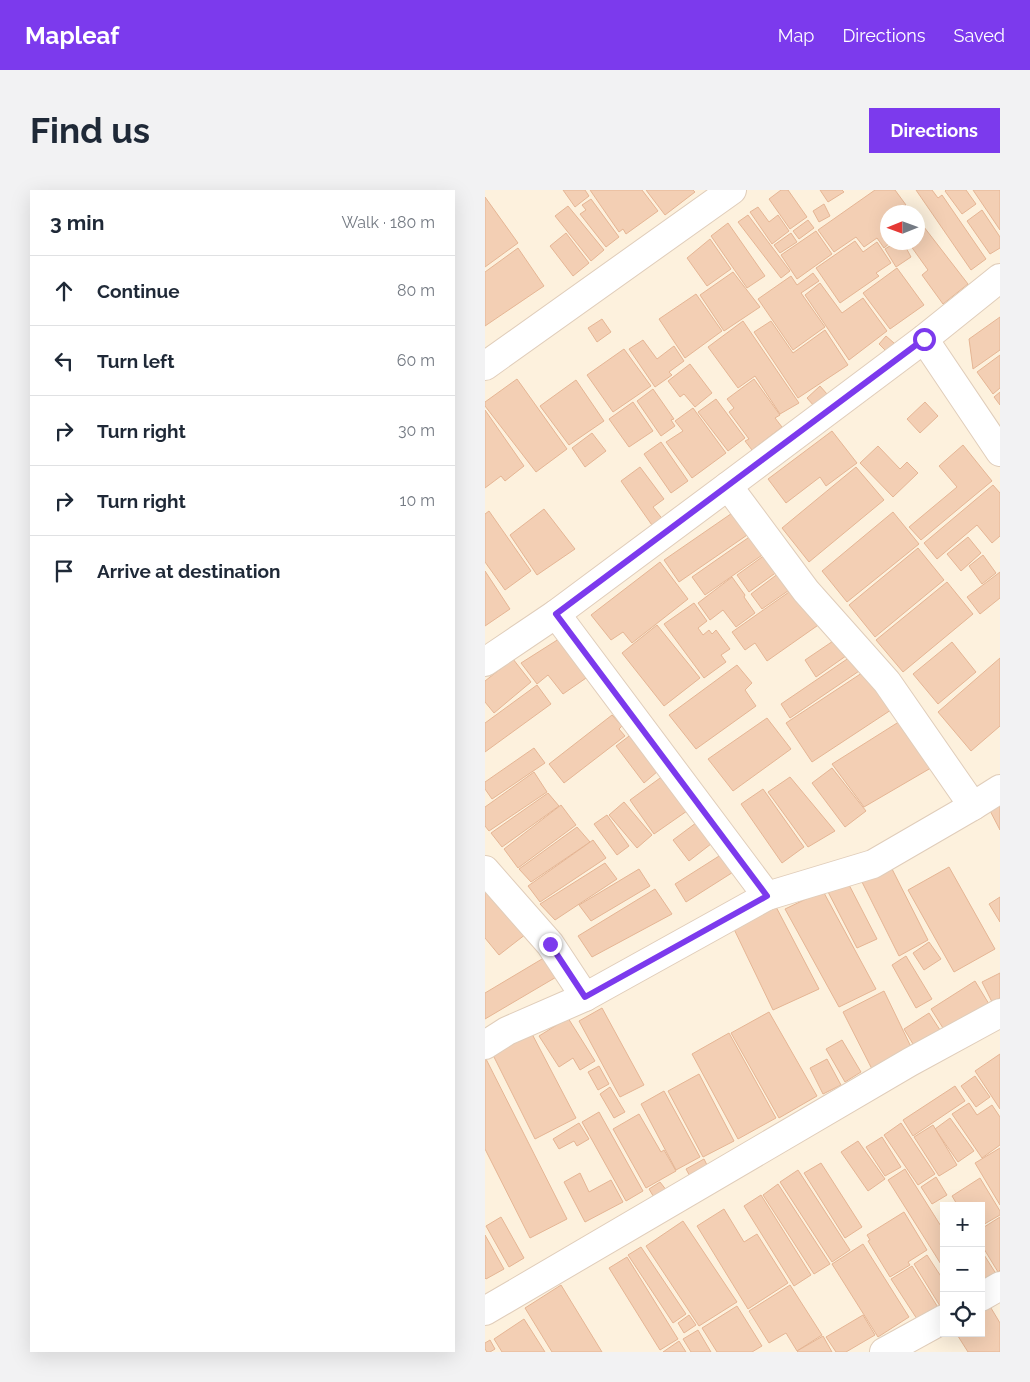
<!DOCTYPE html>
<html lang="en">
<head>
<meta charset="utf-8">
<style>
	:root { --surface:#fff; --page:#f2f2f3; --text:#1f2937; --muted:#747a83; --line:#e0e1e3; --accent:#7c3aed }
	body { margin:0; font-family:Raleway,sans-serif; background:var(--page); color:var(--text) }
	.controls { position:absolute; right:15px; bottom:15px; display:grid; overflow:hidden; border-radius:0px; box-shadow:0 5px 20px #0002 }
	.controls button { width:45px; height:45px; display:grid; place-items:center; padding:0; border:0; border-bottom:1px solid var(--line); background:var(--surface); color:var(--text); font:25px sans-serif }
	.compass { position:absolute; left:395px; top:15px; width:45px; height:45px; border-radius:50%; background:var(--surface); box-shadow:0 5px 20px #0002; rotate:269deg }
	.stop { position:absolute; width:15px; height:15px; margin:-11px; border:4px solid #7c3aed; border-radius:50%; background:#fff }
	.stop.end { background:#7c3aed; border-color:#fff; box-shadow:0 1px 5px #0008 }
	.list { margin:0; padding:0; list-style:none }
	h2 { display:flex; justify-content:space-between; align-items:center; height:65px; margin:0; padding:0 20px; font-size:21px }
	h2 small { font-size:16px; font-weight:400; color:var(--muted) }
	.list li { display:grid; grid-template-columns:32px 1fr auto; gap:15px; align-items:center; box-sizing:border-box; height:70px; padding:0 20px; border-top:1px solid var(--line) }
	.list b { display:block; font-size:19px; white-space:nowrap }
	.list em { font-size:16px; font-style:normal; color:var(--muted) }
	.icon { flex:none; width:28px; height:28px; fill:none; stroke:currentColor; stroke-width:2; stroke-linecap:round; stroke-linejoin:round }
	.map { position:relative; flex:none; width:515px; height:1162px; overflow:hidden; border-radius:0px }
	header { display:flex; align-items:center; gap:30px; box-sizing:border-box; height:70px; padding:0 25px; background:var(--accent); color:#fff }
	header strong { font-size:24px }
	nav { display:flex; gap:28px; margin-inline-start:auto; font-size:18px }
	.intro { display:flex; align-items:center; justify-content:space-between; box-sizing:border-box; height:120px; padding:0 30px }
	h1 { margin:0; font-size:35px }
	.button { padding:12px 22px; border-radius:0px; background:var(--accent); color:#fff; font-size:18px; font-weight:700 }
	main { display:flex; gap:30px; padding:0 30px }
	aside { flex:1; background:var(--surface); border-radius:0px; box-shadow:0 5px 20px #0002 }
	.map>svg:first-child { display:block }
	.building { fill:#f3cfb4; stroke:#e5b594 }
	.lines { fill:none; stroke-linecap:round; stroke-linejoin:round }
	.minor-casing { stroke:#e0cdba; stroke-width:30 }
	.minor { stroke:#fff; stroke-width:28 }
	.route { stroke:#7c3aed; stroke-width:6 }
</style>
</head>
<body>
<header>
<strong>Mapleaf</strong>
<nav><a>Map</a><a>Directions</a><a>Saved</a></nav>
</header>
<div class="intro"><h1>Find us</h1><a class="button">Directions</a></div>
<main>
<aside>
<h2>3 min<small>Walk · 180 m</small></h2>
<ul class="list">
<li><svg class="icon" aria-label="ahead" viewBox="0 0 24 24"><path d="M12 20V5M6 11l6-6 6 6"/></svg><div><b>Continue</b></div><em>80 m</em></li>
<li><svg class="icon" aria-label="left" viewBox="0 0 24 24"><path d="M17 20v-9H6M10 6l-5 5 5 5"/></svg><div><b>Turn left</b></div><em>60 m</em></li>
<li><svg class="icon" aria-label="right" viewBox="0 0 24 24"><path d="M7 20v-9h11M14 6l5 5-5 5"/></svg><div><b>Turn right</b></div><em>30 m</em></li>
<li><svg class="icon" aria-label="right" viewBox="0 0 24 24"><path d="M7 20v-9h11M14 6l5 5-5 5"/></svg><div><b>Turn right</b></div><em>10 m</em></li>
<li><svg class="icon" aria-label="arrive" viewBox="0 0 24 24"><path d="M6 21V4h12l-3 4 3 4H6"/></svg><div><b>Arrive at destination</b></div></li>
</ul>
</aside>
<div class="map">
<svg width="515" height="1162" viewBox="0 0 515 1162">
	<rect width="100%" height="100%" fill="#fdf1dd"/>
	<!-- building -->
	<g class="building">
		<polygon points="78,0 100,0 104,6 90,17"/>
		<polygon points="105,0 157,0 173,21 141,44 138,39 134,42"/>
		<polygon points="161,0 208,0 210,2 180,25"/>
		<polygon points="296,0 303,0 322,27 305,39 284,9"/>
		<polygon points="335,0 357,0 359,2 343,12"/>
		<polygon points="390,0 410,0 421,15 411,22 402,22 402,52 406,52 399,58 392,48 379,57 371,47 349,62 333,40"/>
		<polygon points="431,0 447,0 453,8 457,5 501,69 486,80"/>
		<polygon points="461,0 481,0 491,14 477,24 460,1"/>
		<polygon points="488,0 515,0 515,40"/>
		<polygon points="0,7 33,53 0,77"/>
		<polygon points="106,9 134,47 121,57 95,24 101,20 97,15"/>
		<polygon points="339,14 345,26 334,32 328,21"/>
		<polygon points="83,16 119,60 106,71 70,26"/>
		<polygon points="423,16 429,22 414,22"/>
		<polygon points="273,17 284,32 293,25 304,41 287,54 265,22"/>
		<polygon points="497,20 515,47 515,58 505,64 482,31"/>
		<polygon points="263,25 305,81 296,88 253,32"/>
		<polygon points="432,28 483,94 458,114 437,85 443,80 423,52 432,52"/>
		<polygon points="323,30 329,38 314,49 308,41"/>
		<polygon points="243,33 280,86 262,98 226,46"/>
		<polygon points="331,41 347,64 312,89 296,65"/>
		<polygon points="81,43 104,73 88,86 65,56"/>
		<polygon points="306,43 312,52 295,63 289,55"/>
		<polygon points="225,49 246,79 222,96 202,68"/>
		<polygon points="370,51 378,62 392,52 406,73 391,83 394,86 355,113 331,78"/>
		<polygon points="411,52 418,52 426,67 411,77 400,59"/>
		<polygon points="33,58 59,96 0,136 0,82"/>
		<polygon points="412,78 439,115 405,139 378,103"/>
		<polygon points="248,82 275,117 239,141 215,105"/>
		<polygon points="328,83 334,91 316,103 340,137 308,160 273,109 306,86 312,95"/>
		<polygon points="335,93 357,123 378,108 402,141 364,170 320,105"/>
		<polygon points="211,104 237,141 200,168 174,129"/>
		<polygon points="515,127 515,160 488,179 484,149"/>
		<polygon points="117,129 126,142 112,152 103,138"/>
		<polygon points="258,131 314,213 295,224 270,186 253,198 223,157"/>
		<polygon points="286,131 308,163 340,140 363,175 313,208 269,142"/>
		<polygon points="401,146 409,153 402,162 394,154"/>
		<polygon points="158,150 172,169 189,156 199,171 184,182 187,185 170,197 144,159"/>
		<polygon points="139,159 166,196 128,222 102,185"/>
		<polygon points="515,165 515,198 508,204 492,182"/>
		<polygon points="205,174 227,203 210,217 199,204 195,207 183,191"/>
		<polygon points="32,189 82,259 51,282 0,216 0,212"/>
		<polygon points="269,189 295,225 290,228 297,237 267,260 260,251 264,249 244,222 249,218 242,209"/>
		<polygon points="91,190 119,231 84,255 55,216"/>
		<polygon points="335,196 342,204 329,216 322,208"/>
		<polygon points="168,199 189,229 186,230 190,236 176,246 152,211"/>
		<polygon points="515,202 515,215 509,207"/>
		<polygon points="231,209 260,248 243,261 213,222"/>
		<polygon points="148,212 168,241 144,257 124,229"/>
		<polygon points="440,212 453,226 435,243 422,229"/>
		<polygon points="208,218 241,263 207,288 181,252 198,241 190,231"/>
		<polygon points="0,220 39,276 20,291 16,286 0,298"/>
		<polygon points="347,241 372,273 341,296 335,287 301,313 283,289"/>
		<polygon points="107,243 121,261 100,277 87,258"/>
		<polygon points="176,252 203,291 186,303 159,264"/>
		<polygon points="478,255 507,291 436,350 424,337 472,297 454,276"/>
		<polygon points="393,256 415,279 422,272 433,283 408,307 375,273"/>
		<polygon points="155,277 179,309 168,317 179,331 169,338 136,291"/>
		<polygon points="371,277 399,310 324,372 297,338"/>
		<polygon points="508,295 515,303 515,346 507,353 492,335 452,369 439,353"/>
		<polygon points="59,319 90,359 52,385 25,345"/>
		<polygon points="253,319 268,341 194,392 179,370"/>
		<polygon points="4,321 46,381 20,400 0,372 0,324"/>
		<polygon points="408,322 434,354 362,412 337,381"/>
		<polygon points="270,343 283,361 220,405 207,387"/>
		<polygon points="483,347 496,363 476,381 462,364"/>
		<polygon points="433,358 459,390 390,447 364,415"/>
		<polygon points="284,362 296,379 264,402 252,385"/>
		<polygon points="498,365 511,383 497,394 484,376"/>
		<polygon points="175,372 203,409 147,453 138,442 126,450 106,425"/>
		<polygon points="298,380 310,396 277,419 266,404"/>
		<polygon points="0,381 25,419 0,436"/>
		<polygon points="515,382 515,408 495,424 482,407"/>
		<polygon points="247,387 260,405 259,407 270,423 251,437 238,420 225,430 213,413"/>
		<polygon points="462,392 488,424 418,482 391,450"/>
		<polygon points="314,395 339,431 282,471 270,453 260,460 247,442"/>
		<polygon points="209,413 222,431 213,438 218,445 224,440 227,444 231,440 245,459 236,465 241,472 219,488 179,434"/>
		<polygon points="172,435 215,488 179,516 137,463"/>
		<polygon points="357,445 368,461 331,487 320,470"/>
		<polygon points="77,447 104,486 78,504 63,485 52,494 36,473"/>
		<polygon points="467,452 491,482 453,514 428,484"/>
		<polygon points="371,463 380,477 305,528 296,514"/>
		<polygon points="515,468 515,536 486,561 453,522"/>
		<polygon points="28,469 46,492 9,523 0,512 0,491"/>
		<polygon points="252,475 267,493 260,500 271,516 211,559 184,525"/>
		<polygon points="386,477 412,516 327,572 301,533"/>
		<polygon points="52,495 66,514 0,562 0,533"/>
		<polygon points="127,525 137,536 134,539 140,546 79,593 64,574"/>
		<polygon points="282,528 306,559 248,601 223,569"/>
		<polygon points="420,528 451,575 379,617 347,574"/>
		<polygon points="152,540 180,575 159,593 131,556"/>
		<polygon points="49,558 60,573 7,609 0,599 0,592"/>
		<polygon points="347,578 381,621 360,637 327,593"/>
		<polygon points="186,580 212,614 169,644 145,610"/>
		<polygon points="49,582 62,602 4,641 0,636 0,617"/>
		<polygon points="305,587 350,641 323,657 283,602"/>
		<polygon points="278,599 319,657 297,673 256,614"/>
		<polygon points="63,603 74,616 17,657 6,643"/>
		<polygon points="515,608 515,640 502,615"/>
		<polygon points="139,612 167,645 152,658 124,625"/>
		<polygon points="76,615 91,635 33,678 19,659"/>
		<polygon points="122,625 144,656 132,665 109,634"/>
		<polygon points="219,627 235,647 204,671 188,650"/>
		<polygon points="92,637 105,652 46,692 34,679"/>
		<polygon points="108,650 121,668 55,712 43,696"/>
		<polygon points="242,661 253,679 201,712 190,694"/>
		<polygon points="120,673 132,689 70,730 55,714"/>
		<polygon points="404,673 443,750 414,766 375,688"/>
		<polygon points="464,677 510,759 469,782 423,700"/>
		<polygon points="154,679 165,696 106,731 94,715"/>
		<polygon points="361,689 392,749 372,758 341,698"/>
		<polygon points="170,699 187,724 107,767 93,746"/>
		<polygon points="0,700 41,744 14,765 0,748"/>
		<polygon points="338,701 391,799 354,817 300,719"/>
		<polygon points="515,707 515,732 504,714"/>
		<polygon points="289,713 334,799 288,820 247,735"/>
		<polygon points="444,752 456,769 439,780 428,763"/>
		<polygon points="62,766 73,786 0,829 0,803"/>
		<polygon points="421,766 447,809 431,818 407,775"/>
		<polygon points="515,783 515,808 507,812 497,792"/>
		<polygon points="490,791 507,819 463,846 446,819"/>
		<polygon points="399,801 429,863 389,883 358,822"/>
		<polygon points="117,818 159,895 135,907 94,831"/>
		<polygon points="284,822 332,906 294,928 246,843"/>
		<polygon points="444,823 457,843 431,859 419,839"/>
		<polygon points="83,828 110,871 95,880 88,868 74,877 54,846"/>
		<polygon points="46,842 91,928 50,949 7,863"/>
		<polygon points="244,843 291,928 253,949 207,864"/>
		<polygon points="357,850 376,882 360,892 341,859"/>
		<polygon points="515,864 515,919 490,881"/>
		<polygon points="0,867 82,1029 45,1048 0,959"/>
		<polygon points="342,869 356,895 338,904 325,878"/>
		<polygon points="114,876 124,894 113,900 103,882"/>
		<polygon points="214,884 249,951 218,967 183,901"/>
		<polygon points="490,886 505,907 491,917 476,896"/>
		<polygon points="470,896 480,911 428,946 418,930"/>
		<polygon points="125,897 140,922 129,928 115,904"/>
		<polygon points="179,901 215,967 191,980 156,914"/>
		<polygon points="484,913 492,925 507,915 515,927 515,955 497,968 467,924"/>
		<polygon points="114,922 158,1001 141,1011 97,932"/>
		<polygon points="154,924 176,962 179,960 191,981 161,998 128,939"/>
		<polygon points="465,928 489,961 473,972 450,939"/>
		<polygon points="94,933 104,949 92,956 89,951 74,959 68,949"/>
		<polygon points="416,933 450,984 433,995 399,945"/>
		<polygon points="448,935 472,975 454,986 429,947"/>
		<polygon points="397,947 416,977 400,986 381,957"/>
		<polygon points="373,951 400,989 383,1001 356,962"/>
		<polygon points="515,958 515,1015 490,973"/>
		<polygon points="219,969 225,981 207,990 201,979"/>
		<polygon points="336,973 377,1037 360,1048 319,983"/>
		<polygon points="420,979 459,1041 459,1079 403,990"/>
		<polygon points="313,980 365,1060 347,1072 295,992"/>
		<polygon points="95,983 104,1002 126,990 138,1012 100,1032 79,992"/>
		<polygon points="451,987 462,1005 447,1014 436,997"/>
		<polygon points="495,988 515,1021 515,1025 496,1036 496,1016 473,1016 467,1006"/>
		<polygon points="175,992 182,1001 170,1009 164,999"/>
		<polygon points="293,994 345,1074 329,1084 278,1005"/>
		<polygon points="276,1005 326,1085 309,1096 259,1016"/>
		<polygon points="239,1019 259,1052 272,1044 303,1093 263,1119 212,1036"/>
		<polygon points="419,1022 442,1060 423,1072 425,1075 405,1087 383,1051 385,1050 382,1045"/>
		<polygon points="16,1027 39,1068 24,1077 1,1036"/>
		<polygon points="515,1027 515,1080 513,1082 496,1054 496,1039"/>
		<polygon points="198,1031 252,1112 214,1136 161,1056"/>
		<polygon points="0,1045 19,1079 1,1089 0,1088"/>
		<polygon points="378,1054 424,1127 393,1147 347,1074"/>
		<polygon points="156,1057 201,1124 188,1133 143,1065"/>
		<polygon points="496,1060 515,1090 496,1098"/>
		<polygon points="442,1065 459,1091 459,1114 455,1116 429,1074"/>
		<polygon points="142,1067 193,1149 175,1160 124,1078"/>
		<polygon points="427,1076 454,1119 434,1132 406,1089"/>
		<polygon points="76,1095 117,1162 67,1162 40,1118"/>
		<polygon points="305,1095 337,1145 312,1161 301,1143 284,1153 264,1121"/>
		<polygon points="500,1108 515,1133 515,1162 483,1162 471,1143 496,1143 496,1110"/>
		<polygon points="252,1116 277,1156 267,1162 232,1162 217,1138"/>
		<polygon points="204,1125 211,1135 199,1143 193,1133"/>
		<polygon points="378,1125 390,1145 361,1162 351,1162 341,1147"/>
		<polygon points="39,1129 60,1162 17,1162 9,1149"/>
		<polygon points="213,1140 226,1162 206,1162 198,1149"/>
		<polygon points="338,1146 347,1162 313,1162 312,1161"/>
		<polygon points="5,1150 10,1159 5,1162 2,1162 0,1159 0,1153"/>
		<polygon points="194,1151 201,1162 178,1162"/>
	</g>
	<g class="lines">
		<!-- minor casing -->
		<g class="minor-casing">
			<g id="minor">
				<polyline points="439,149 515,262"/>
				<polyline points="0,176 247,0"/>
				<polyline points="243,296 321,401 402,492 488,616"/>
				<polyline points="71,424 282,706 388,674 488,616 515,599"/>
				<polyline points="0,472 71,424 243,296 439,149 515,88"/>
				<polyline points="0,680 65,754 100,807 22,841 0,855"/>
				<polyline points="100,807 282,706"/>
				<polyline points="496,1107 515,1096"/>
				<polyline points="0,1121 425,872 515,823"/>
				<polyline points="399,1162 459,1129"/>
			</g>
		</g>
		<!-- minor -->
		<use href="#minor" class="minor"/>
	</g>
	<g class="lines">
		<!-- route -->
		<polyline class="route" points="65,754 100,807 282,706 71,424 439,149"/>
	</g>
</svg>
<div class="controls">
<button>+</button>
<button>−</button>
<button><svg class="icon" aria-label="locate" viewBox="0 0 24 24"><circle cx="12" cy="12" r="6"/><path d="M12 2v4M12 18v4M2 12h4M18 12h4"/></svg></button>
</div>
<svg class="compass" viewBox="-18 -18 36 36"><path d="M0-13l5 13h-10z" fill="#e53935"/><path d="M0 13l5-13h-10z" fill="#747a83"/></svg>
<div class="stop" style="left:439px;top:149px"></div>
<div class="stop end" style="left:65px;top:754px"></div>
</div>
</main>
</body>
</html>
